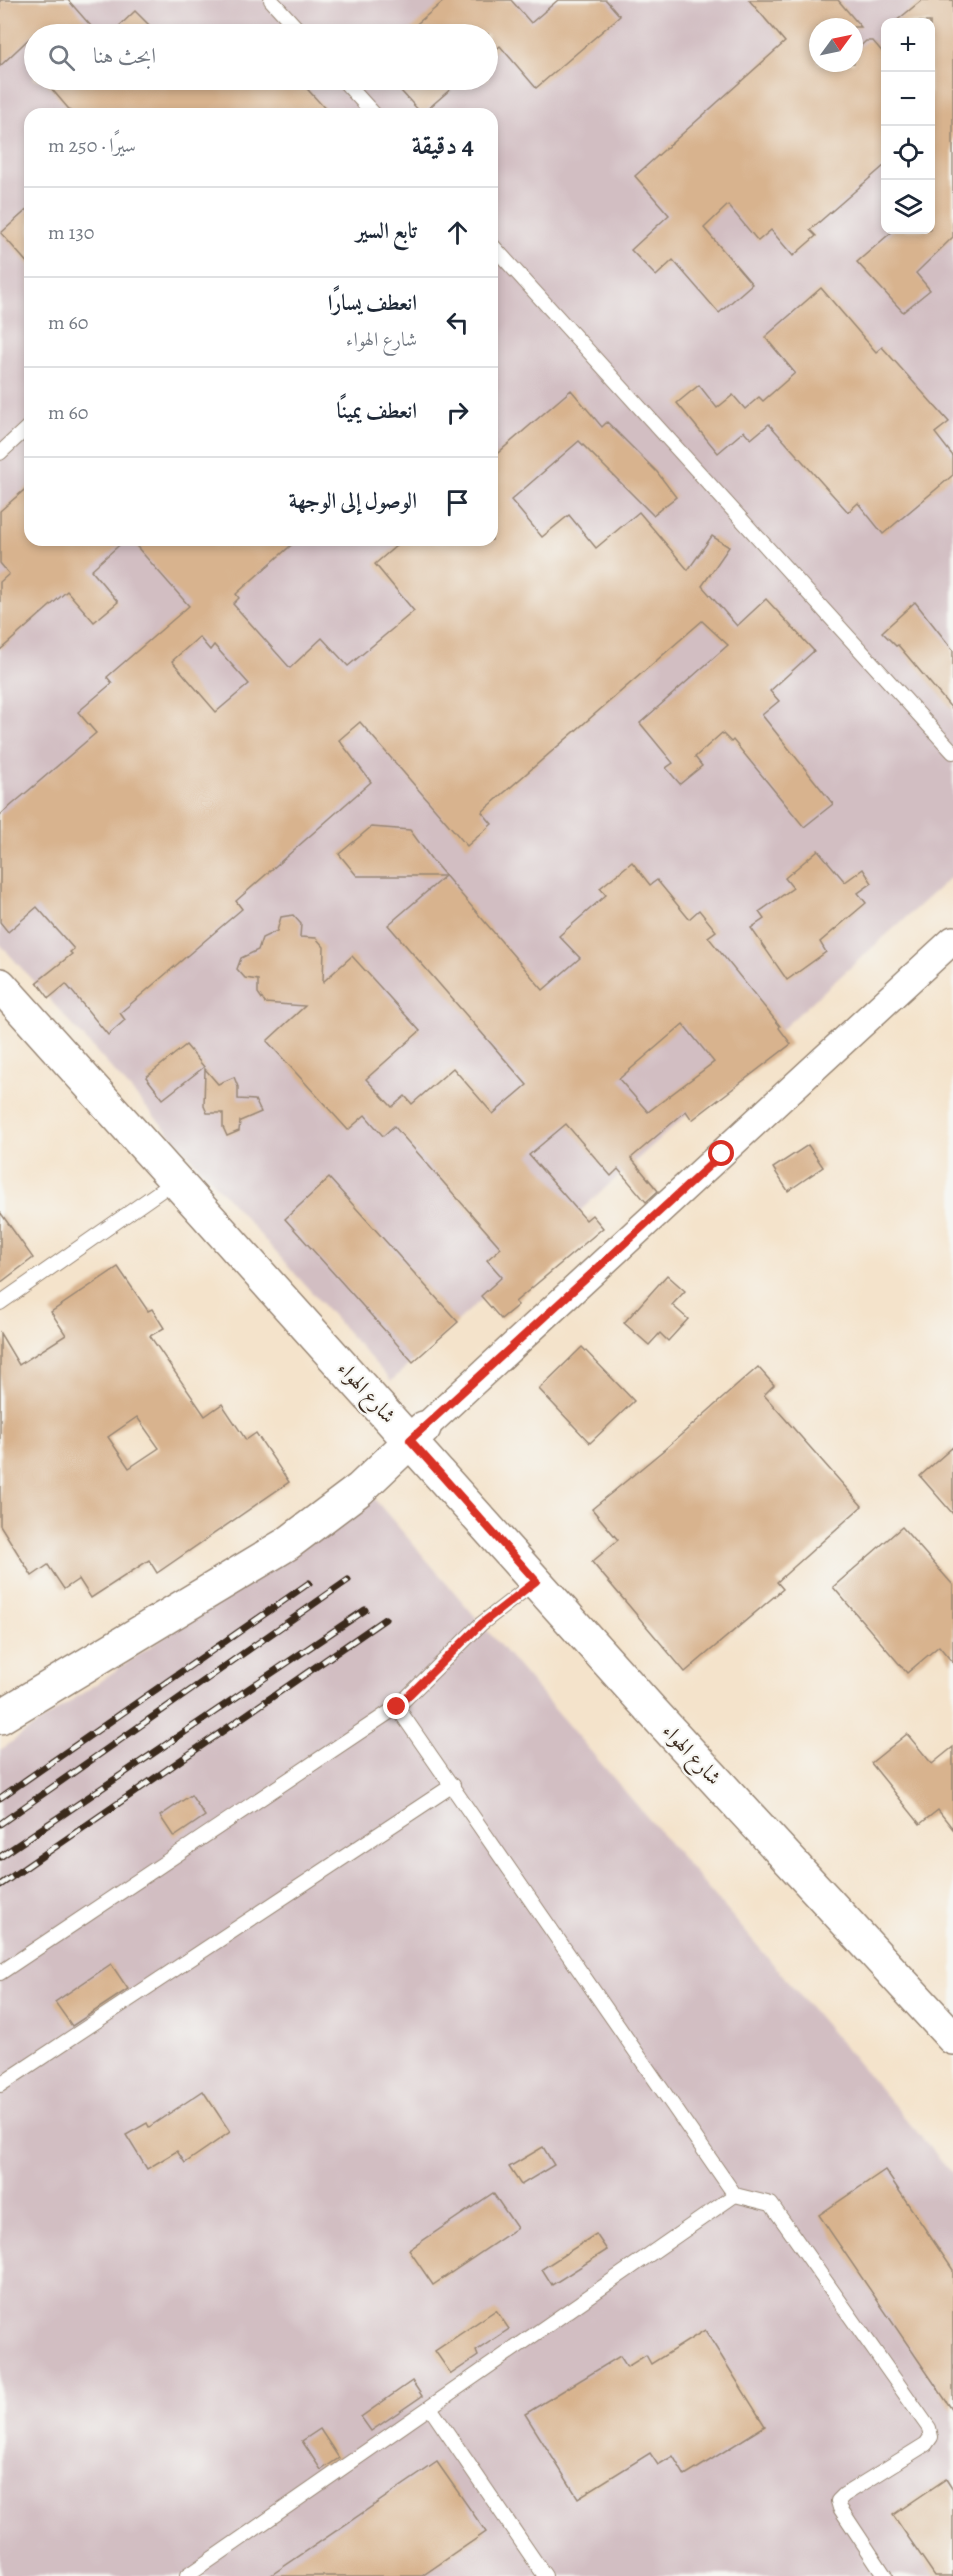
<!DOCTYPE html>
<html lang="ar">
<head>
<meta charset="utf-8">
<style>
	:root { --surface:#fff; --page:#f2f2f3; --text:#1f2937; --muted:#747a83; --line:#e0e1e3 }
	body { margin:0; font-family:Alegreya,Amiri,serif; background:var(--page); color:var(--text); direction:rtl }
	.controls { position:absolute; right:18px; top:18px; display:grid; overflow:hidden; border-radius:12px; box-shadow:0 3px 9px #0003 }
	.controls button { width:54px; height:54px; display:grid; place-items:center; padding:0; border:0; border-bottom:2px solid var(--line); background:var(--surface); color:var(--text); font:30px sans-serif }
	.compass { position:absolute; left:809px; top:18px; width:54px; height:54px; border-radius:50%; background:var(--surface); box-shadow:0 3px 9px #0003; rotate:57deg }
	.stop { position:absolute; width:18px; height:18px; margin:-14px; border:4px solid #d93025; border-radius:50%; background:#fff }
	.stop.end { background:#d93025; border-color:#fff; box-shadow:0 2px 6px #0008 }
	.list { margin:0; padding:0; list-style:none }
	h2 { display:flex; justify-content:space-between; align-items:center; height:78px; margin:0; padding:0 24px; font-size:26px }
	h2 small { font-size:20px; font-weight:400; color:var(--muted) }
	.list li { display:grid; grid-template-columns:39px 1fr auto; gap:18px; align-items:center; box-sizing:border-box; height:90px; padding:0 24px; border-top:2px solid var(--line) }
	.list b { display:block; font-size:22px; white-space:nowrap }
	.list p { margin:0; font-size:20px; white-space:nowrap; color:var(--muted) }
	.list em { font-size:20px; font-style:normal; color:var(--muted) }
	.icon { flex:none; width:33px; height:33px; fill:none; stroke:currentColor; stroke-width:2; stroke-linecap:round; stroke-linejoin:round }
	.map { position:relative; flex:none; width:953px; height:2576px; overflow:hidden; direction:ltr }
	.search { position:absolute; background:var(--surface); box-shadow:0 3px 9px #0003; left:24px; top:24px; width:474px; height:66px; display:flex; align-items:center; gap:15px; box-sizing:border-box; padding:0 21px; border-radius:33px; color:var(--muted); font-size:22px }
	.panel { position:absolute; background:var(--surface); box-shadow:0 3px 9px #0003; left:24px; top:108px; width:474px; height:438px; border-radius:18px; direction:rtl }
	.map>svg:first-child { display:block }
	.industrial { fill:#d2bec2; fill-rule:evenodd }
	.building { fill:#d8b38e; fill-rule:evenodd }
	.lines { fill:none; stroke-linecap:round; stroke-linejoin:round }
	.lane-casing { stroke:#988674; stroke-width:16 }
	.street-casing { stroke:#988674; stroke-width:30 }
	.secondary-casing { stroke:#988674; stroke-width:36 }
	.lane { stroke:#fff; stroke-width:14 }
	.street { stroke:#fff; stroke-width:27 }
	.secondary { stroke:#fff; stroke-width:33 }
	.rail-casing { stroke:#3b2a1e; stroke-width:7 }
	.rail { stroke:#f6f6f2; stroke-width:4.5; stroke-dasharray:14; stroke-linecap:butt }
	.route { stroke:#d93025; stroke-width:8 }
	.labels { text-anchor:middle; dominant-baseline:central; stroke-width:4.5; stroke-linejoin:round; paint-order:stroke }
	.street-label { font-size:21px; fill:#3b2a1e; stroke:#f6f6f2 }
</style>
</head>
<body>
<div class="map">
<svg width="953" height="2576" viewBox="0 0 953 2576">
	<rect width="100%" height="100%" fill="#f6f6f2"/>
	<filter id="ink" filterUnits="userSpaceOnUse"><feTurbulence type="fractalNoise" baseFrequency=".0167" numOctaves="2"/><feDisplacementMap in="SourceGraphic" scale="12" xChannelSelector="R" yChannelSelector="G"/><feConvolveMatrix kernelMatrix="1 2 1 2 8 2 1 2 1" color-interpolation-filters="sRGB"/></filter>
	<filter id="wash" filterUnits="userSpaceOnUse"><feTurbulence type="fractalNoise" baseFrequency=".008" numOctaves="4" result="noise"/><feDisplacementMap in="SourceGraphic" scale="24" xChannelSelector="R" yChannelSelector="G"/><feGaussianBlur stdDeviation="1.35" result="paint"/><feColorMatrix in="noise" values="0 0 0 0 0 0 0 0 0 0 0 0 0 0 0 0 0 1.4 0 .05"/><feComposite in="paint" operator="in"/></filter>
	<g filter="url(#wash)">
		<rect width="100%" height="100%" fill="#f4e3cb"/>
		<!-- industrial -->
		<g class="industrial">
			<path d="M0,0H953V875L391,1381L0,944ZM886,22H930V230H886ZM818,27H854V63H818ZM34,34H488V80H34ZM30,114H492V540H30Z"/>
			<polygon points="371,1495 953,2174 953,2576 0,2576 0,1750"/>
		</g>
		<g id="blocks">
			<!-- building -->
			<g class="building">
				<polygon points="0,0 68,0 98,34 34,34 0,66"/>
				<polygon points="445,0 511,0 531,23 558,0 606,0 620,16 536,88 500,46 488,57 488,34 405,34"/>
				<polygon points="749,0 838,0 861,27 818,27 818,63 854,63 854,52 866,41 873,41 885,55 885,165 810,230 816,236 793,256 771,230 758,241 728,205 704,228 752,284 719,313 673,260 656,276 631,250 669,215 635,176 785,42"/>
				<polygon points="922,0 953,0 953,237 916,273 930,290 903,312 857,262 894,230 930,230 930,22 895,22"/>
				<polygon points="135,11 158,34 111,34"/>
				<polygon points="44,80 299,80 330,114 73,114"/>
				<polygon points="391,80 461,80 422,114"/>
				<polygon points="30,207 30,266 1,233"/>
				<polygon points="821,288 876,352 882,347 949,422 935,433 953,456 953,475 883,534 858,503 848,512 769,424 751,439 744,431 718,453 677,403 699,385 717,408 733,395 745,409 759,397 763,401 795,373 765,337"/>
				<path d="M571,390L602,427L607,422L657,472L676,497L653,515L579,441L511,500L542,537L569,515L596,548L639,512L688,570L712,536L729,547L702,586L737,626L766,599L814,651L770,691L779,701L762,715L833,804L804,827L733,740L731,742L722,733L695,757L702,766L680,784L666,768L673,763L640,723L728,645L702,621L482,812L492,824L467,846L360,722L339,740L371,782L236,901L242,909L120,1013L125,1020L108,1035L66,984L49,998L37,982L72,954L70,952L74,949L37,907L8,932L0,922V815L96,733L78,712L112,683L107,677L189,606L131,540H297L236,594L239,598L233,604L290,668L322,638L348,666L414,611L375,564L403,540H492V458ZM199,637L210,650L214,645L249,684L216,712L172,661Z"/>
				<polygon points="30,485 30,540 125,540 91,570 118,602 94,622 67,591 0,650 0,582 9,574 0,563 0,511"/>
				<polygon points="915,602 953,650 953,710 898,645 896,646 882,632"/>
				<path d="M371,827L410,830L432,860L543,990L580,958L559,936L606,895L600,888L632,862L650,885L657,880L689,919L699,910L716,931L708,937L780,1026L779,1028L791,1044L692,1120L686,1111L631,1158L658,1191L646,1202L618,1169L611,1176L566,1124L529,1155L586,1220L592,1215L603,1228L515,1302L518,1305L501,1319L481,1296L502,1277L487,1260L501,1248L394,1126L383,1136L365,1115L348,1130L267,1041L305,1006L265,1003L258,993V980L245,978L237,969L241,958L258,950L262,938L277,931L281,917L293,915L301,924L300,937L316,938L324,947L323,982L352,956L420,1031L366,1079L392,1107L405,1096L412,1104L453,1068L493,1114L527,1085L388,925L445,876H357L339,854ZM683,1024L714,1062L648,1112L619,1079Z"/>
				<polygon points="818,850 845,882 863,869 872,883 858,893 866,903 820,942 826,952 787,980 751,928 764,919 759,912 793,888 785,878"/>
				<polygon points="186,1045 204,1067 163,1099 146,1077"/>
				<polygon points="205,1069 218,1084 234,1077 238,1087 238,1099 255,1100 261,1112 240,1121 239,1131 227,1136 223,1127 223,1113 207,1113 204,1106"/>
				<polygon points="808,1145 823,1167 788,1191 773,1168"/>
				<polygon points="329,1178 458,1322 413,1362 285,1219"/>
				<polygon points="0,1212 33,1258 0,1283"/>
				<path d="M118,1267L148,1311L152,1309L164,1328L150,1336L205,1416L222,1404L246,1440L256,1433L289,1482L157,1573L149,1560L91,1598L79,1579L64,1589L48,1565L32,1576L0,1525V1333L19,1365L66,1335L51,1312ZM137,1417L159,1448L129,1468L108,1437Z"/>
				<polygon points="667,1275 685,1291 672,1305 688,1319 668,1341 660,1333 649,1345 624,1323"/>
				<polygon points="582,1347 634,1401 590,1443 539,1389"/>
				<polygon points="758,1367 774,1385 764,1395 862,1506 777,1582 783,1589 685,1672 592,1562 618,1540 592,1509 665,1449"/>
				<polygon points="953,1447 953,1514 920,1476"/>
				<polygon points="902,1527 953,1585 953,1663 939,1646 907,1673 833,1587"/>
				<polygon points="907,1734 932,1764 953,1747 953,1829 938,1810 920,1824 871,1763"/>
				<polygon points="191,1795 205,1816 174,1837 160,1816"/>
				<polygon points="111,1964 128,1989 72,2026 55,2002"/>
				<polygon points="203,2091 230,2132 185,2163 177,2151 147,2169 126,2135 147,2123 149,2127"/>
				<polygon points="543,2147 554,2165 521,2185 509,2167"/>
				<polygon points="885,2170 953,2270 953,2411 819,2215"/>
				<polygon points="493,2193 517,2228 433,2285 409,2250"/>
				<polygon points="596,2234 607,2250 552,2285 542,2269"/>
				<polygon points="496,2310 509,2329 476,2351 478,2356 451,2374 435,2351"/>
				<polygon points="705,2330 765,2426 685,2476 673,2456 658,2465 650,2453 578,2498 525,2414 620,2356 627,2367 646,2355 651,2364"/>
				<polygon points="412,2381 422,2396 371,2431 361,2417"/>
				<polygon points="320,2429 339,2458 321,2470 302,2441"/>
				<polygon points="437,2462 486,2532 422,2576 270,2576"/>
				<polygon points="946,2479 953,2490 953,2576 935,2576 893,2515"/>
			</g>
		</g>
	</g>
	<g filter="url(#ink)">
		<use href="#blocks" fill-opacity="0" stroke="#988674" stroke-width="1.5"/>
		<g class="lines">
			<!-- lane casing -->
			<g class="lane-casing">
				<g id="lane">
					<polyline points="271,0 302,34"/>
					<polyline points="343,80 374,114"/>
					<polyline points="492,245 953,752"/>
					<polyline points="0,453 30,425"/>
					<polyline points="0,1303 176,1180"/>
					<polyline points="397,1707 735,2195"/>
					<polyline points="0,1973 397,1707 481,1624 536,1581"/>
					<polyline points="0,2085 453,1785"/>
					<polyline points="431,2409 545,2576"/>
					<polyline points="187,2576 735,2195 771,2204 929,2428 931,2437 926,2444 844,2495 838,2501 840,2508 885,2576"/>
				</g>
			</g>
			<!-- street casing -->
			<g class="street-casing">
				<polyline id="street" points="424,1428 953,940"/>
			</g>
			<!-- secondary casing -->
			<g class="secondary-casing">
				<g id="secondary">
					<polyline points="0,985 652,1711 953,2038"/>
					<polyline points="0,1717 287,1544 360,1489 424,1428"/>
				</g>
			</g>
			<!-- lane -->
			<use href="#lane" class="lane"/>
			<!-- street -->
			<use href="#street" class="street"/>
			<!-- secondary -->
			<use href="#secondary" class="secondary"/>
			<!-- rail casing -->
			<g class="rail-casing">
				<g id="rail">
					<polyline points="0,1798 309,1583"/>
					<polyline points="0,1824 348,1580"/>
					<polyline points="0,1857 365,1610"/>
					<polyline points="0,1885 385,1619"/>
				</g>
			</g>
			<!-- rail -->
			<use href="#rail" class="rail"/>
		</g>
	</g>
	<g class="lines" filter="url(#ink)">
		<!-- route -->
		<polyline class="route" points="397,1707 481,1624 536,1581 410,1440 722,1154"/>
	</g>
	<g class="labels">
		<!-- street labels -->
		<g class="street-label">
			<text transform="translate(367 1392) rotate(48)">شارع الهواء</text>
			<text transform="translate(692 1754) rotate(47)">شارع الهواء</text>
		</g>
	</g>
</svg>
<div class="controls">
<button>+</button>
<button>−</button>
<button><svg class="icon" aria-label="locate" viewBox="0 0 24 24"><circle cx="12" cy="12" r="6"/><path d="M12 2v4M12 18v4M2 12h4M18 12h4"/></svg></button>
<button><svg class="icon" aria-label="layers" viewBox="0 0 24 24"><path d="M12 4l9 5-9 5-9-5zM3 14l9 5 9-5"/></svg></button>
</div>
<svg class="compass" viewBox="-18 -18 36 36"><path d="M0-13l5 13h-10z" fill="#e53935"/><path d="M0 13l5-13h-10z" fill="#747a83"/></svg>
<div class="stop" style="left:722px;top:1154px"></div>
<div class="stop end" style="left:397px;top:1707px"></div>
<div class="search"><svg class="icon" aria-label="search" viewBox="0 0 24 24"><circle cx="10" cy="10" r="6"/><path d="M15 15l6 6"/></svg>ابحث هنا</div>
<section class="panel">
<h2>4 دقيقة<small>سيرًا · 250 m</small></h2>
<ul class="list">
<li><svg class="icon" aria-label="ahead" viewBox="0 0 24 24"><path d="M12 20V5M6 11l6-6 6 6"/></svg><div><b>تابع السير</b></div><em>130 m</em></li>
<li><svg class="icon" aria-label="left" viewBox="0 0 24 24"><path d="M17 20v-9H6M10 6l-5 5 5 5"/></svg><div><b>انعطف يسارًا</b><p>شارع الهواء</p></div><em>60 m</em></li>
<li><svg class="icon" aria-label="right" viewBox="0 0 24 24"><path d="M7 20v-9h11M14 6l5 5-5 5"/></svg><div><b>انعطف يمينًا</b></div><em>60 m</em></li>
<li><svg class="icon" aria-label="arrive" viewBox="0 0 24 24"><path d="M6 21V4h12l-3 4 3 4H6"/></svg><div><b>الوصول إلى الوجهة</b></div></li>
</ul>
</section>
</div>
</body>
</html>
